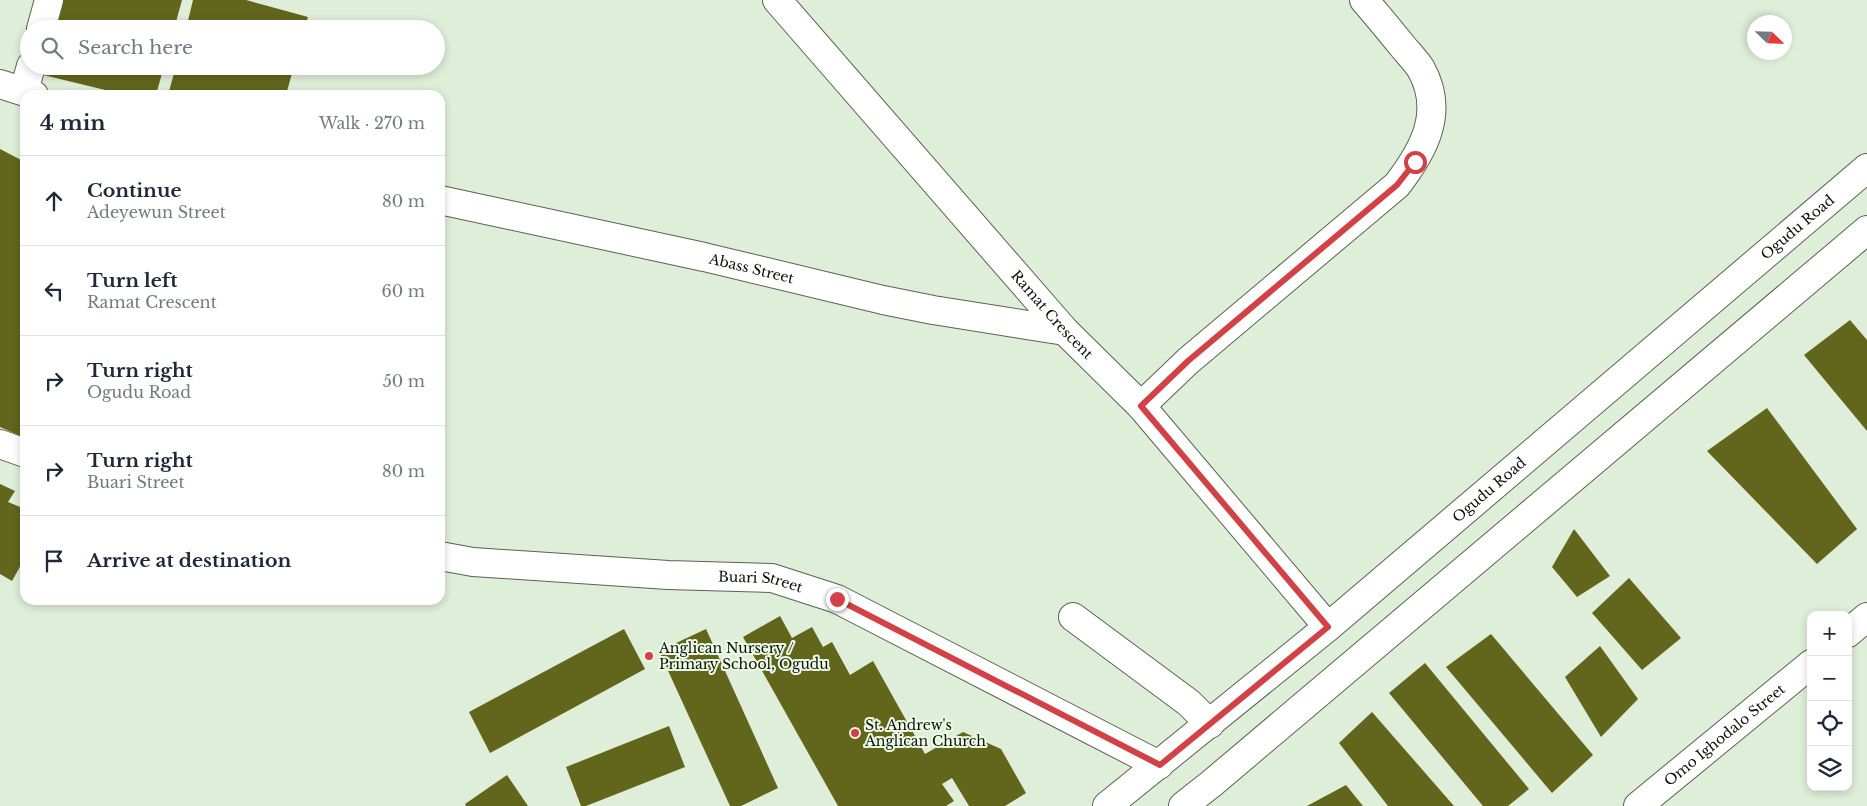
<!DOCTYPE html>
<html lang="en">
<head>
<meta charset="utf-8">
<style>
	:root { --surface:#fff; --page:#f2f2f3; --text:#1f2937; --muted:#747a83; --line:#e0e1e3 }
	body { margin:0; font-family:"Libre Baskerville",serif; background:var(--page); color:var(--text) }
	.controls { position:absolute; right:15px; bottom:15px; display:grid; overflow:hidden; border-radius:10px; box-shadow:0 2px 8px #0003 }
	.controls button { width:45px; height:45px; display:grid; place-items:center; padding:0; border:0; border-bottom:1px solid var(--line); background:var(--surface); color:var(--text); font:25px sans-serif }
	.compass { position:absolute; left:1747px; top:15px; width:45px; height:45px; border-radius:50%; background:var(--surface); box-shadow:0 2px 8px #0003; rotate:113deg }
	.stop { position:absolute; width:15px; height:15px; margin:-11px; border:4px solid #d14145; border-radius:50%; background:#fff }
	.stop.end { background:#d14145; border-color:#fff; box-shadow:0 1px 5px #0008 }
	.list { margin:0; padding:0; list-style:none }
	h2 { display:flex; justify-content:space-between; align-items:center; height:65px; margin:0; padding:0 20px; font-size:21px }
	h2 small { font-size:16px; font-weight:400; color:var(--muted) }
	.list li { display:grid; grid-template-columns:32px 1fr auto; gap:15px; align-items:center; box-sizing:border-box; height:90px; padding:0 20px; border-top:1px solid var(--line) }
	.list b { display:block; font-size:19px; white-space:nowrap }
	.list p { margin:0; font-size:16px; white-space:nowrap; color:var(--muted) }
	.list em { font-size:16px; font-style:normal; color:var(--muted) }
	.icon { flex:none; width:28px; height:28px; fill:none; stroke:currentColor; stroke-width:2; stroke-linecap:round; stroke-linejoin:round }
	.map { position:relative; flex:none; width:1867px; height:806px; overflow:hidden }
	.search { position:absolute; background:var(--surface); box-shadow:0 2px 8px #0003; left:20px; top:20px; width:425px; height:55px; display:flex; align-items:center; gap:12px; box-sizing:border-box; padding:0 18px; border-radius:28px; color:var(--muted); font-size:19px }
	.panel { position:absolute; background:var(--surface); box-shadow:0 2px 8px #0003; left:20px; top:90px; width:425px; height:515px; border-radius:15px }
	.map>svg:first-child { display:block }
	.building { fill:#62651c }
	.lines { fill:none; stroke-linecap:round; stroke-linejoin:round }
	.minor-casing { stroke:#576350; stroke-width:30 }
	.major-casing { stroke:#576350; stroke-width:30 }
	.minor { stroke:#fff; stroke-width:28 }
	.major { stroke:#fff; stroke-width:28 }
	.route { stroke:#d14145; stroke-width:6 }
	.poi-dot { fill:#d14145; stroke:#edfbe5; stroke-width:2 }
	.labels { text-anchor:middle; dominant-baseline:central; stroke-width:4; stroke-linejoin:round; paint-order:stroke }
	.street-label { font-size:14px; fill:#0c1109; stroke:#edfbe5 }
	.poi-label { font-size:14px; fill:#0c1109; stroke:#edfbe5; text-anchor:start }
</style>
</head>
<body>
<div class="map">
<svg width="1867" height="806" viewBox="0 0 1867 806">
	<rect width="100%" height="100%" fill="#dfeed8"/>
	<!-- building -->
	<g class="building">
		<polygon points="56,0 182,0 174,29 48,29"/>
		<polygon points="193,0 246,0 308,17 304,29 186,29"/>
		<polygon points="37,66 164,66 156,95 126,95 35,73"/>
		<polygon points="176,66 294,66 286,95 168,95"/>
		<polygon points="0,149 25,162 25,438 0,427"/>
		<polygon points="1850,320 1867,340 1867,431 1804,355"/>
		<polygon points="1767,408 1857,529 1817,564 1707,451"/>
		<polygon points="0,484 15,491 8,502 25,509 25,558 12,581 0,574"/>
		<polygon points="1574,529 1610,576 1577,597 1552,567"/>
		<polygon points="1629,578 1681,638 1642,670 1592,613"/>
		<polygon points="780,616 792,638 812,627 823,647 832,642 850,675 873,661 925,754 963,732 1001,749 1026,793 1005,806 969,806 952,778 942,784 954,801 946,806 838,806 743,637"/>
		<polygon points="624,629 645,669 490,753 469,712"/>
		<polygon points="706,629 778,788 741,806 730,806 659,651"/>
		<polygon points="1491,634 1593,755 1552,793 1446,667"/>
		<polygon points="1600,646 1638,699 1601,737 1565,677"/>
		<polygon points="1425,663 1529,789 1508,806 1483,806 1389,693"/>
		<polygon points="1372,712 1454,806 1388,806 1339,743"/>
		<polygon points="669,726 685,767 586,806 581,806 566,767"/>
		<polygon points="507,775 528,806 466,806 465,804"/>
		<polygon points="1346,785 1363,806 1307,806"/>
	</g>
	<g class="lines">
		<!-- minor casing -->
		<g class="minor-casing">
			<g id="minor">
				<path id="s1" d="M777,0L1065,331L1141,406L1328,627"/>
				<polyline points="41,29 49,0"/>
				<polyline points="0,84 34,95"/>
				<polyline points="24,91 31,66"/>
				<path id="s2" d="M440,200L704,257L883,300L933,310L1065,331"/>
				<path d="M1141,406L1188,361L1397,185C1424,150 1445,112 1421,69C1416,61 1409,54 1404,48C1391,32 1378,16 1364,0"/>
				<polyline points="0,444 25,453"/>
				<path id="s3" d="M440,556L473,562L668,575L772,578L837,599L1159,765"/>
				<polyline points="1073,617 1189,703 1210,724"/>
				<polyline points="1848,633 1867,617"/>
				<path id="s4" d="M1638,806L1811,664"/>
			</g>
		</g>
		<!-- major casing -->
		<g class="major-casing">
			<g id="major">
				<path id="s5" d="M1107,806L1328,627L1867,168"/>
				<polyline points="1183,806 1211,784 1867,230"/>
			</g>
		</g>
		<!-- minor -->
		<use href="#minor" class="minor"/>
		<!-- major -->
		<use href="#major" class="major"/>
	</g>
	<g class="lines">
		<!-- route -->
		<polyline class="route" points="837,599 1160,765 1328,627 1141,406 1188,361 1397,185 1415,162"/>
	</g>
	<!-- markers -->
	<g class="poi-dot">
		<circle cx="649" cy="656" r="5"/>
		<circle cx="855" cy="733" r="5"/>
	</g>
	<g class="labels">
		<!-- street labels -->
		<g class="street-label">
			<text stroke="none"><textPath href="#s5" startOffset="901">Ogudu Road</textPath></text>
			<text stroke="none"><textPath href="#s2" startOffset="319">Abass Street</textPath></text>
			<text stroke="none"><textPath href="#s1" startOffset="418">Ramat Crescent</textPath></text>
			<text stroke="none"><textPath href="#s5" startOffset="496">Ogudu Road</textPath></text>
			<text stroke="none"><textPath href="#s3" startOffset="322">Buari Street</textPath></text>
			<text stroke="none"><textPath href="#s4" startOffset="112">Omo Ighodalo Street</textPath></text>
		</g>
		<!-- poi labels -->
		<g class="poi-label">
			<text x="659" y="648">Anglican Nursery /<tspan x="659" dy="16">Primary School, Ogudu</tspan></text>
			<text x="865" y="725">St. Andrew's<tspan x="865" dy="16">Anglican Church</tspan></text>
		</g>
	</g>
</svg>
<div class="controls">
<button>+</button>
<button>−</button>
<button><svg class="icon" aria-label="locate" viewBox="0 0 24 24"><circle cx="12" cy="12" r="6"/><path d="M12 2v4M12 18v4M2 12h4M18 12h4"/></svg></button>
<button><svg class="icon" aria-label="layers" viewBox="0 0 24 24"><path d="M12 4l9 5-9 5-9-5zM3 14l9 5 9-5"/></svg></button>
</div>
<svg class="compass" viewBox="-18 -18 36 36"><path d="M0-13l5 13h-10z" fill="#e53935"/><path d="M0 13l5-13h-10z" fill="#747a83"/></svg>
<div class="stop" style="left:1415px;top:162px"></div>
<div class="stop end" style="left:837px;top:599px"></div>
<div class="search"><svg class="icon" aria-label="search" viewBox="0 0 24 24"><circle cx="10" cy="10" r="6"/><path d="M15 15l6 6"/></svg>Search here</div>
<section class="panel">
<h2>4 min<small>Walk · 270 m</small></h2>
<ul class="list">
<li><svg class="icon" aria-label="ahead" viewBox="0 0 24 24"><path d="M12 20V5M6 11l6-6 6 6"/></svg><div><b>Continue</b><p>Adeyewun Street</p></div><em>80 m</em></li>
<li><svg class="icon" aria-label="left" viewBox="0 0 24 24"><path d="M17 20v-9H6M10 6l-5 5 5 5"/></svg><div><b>Turn left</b><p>Ramat Crescent</p></div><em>60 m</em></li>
<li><svg class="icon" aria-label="right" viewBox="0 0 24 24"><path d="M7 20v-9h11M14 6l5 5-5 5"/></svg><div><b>Turn right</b><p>Ogudu Road</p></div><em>50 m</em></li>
<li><svg class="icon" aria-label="right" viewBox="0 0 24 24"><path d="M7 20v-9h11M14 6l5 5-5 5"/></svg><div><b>Turn right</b><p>Buari Street</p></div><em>80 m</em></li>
<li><svg class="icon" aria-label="arrive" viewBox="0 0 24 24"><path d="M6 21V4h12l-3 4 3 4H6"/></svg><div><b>Arrive at destination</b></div></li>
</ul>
</section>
</div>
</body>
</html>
